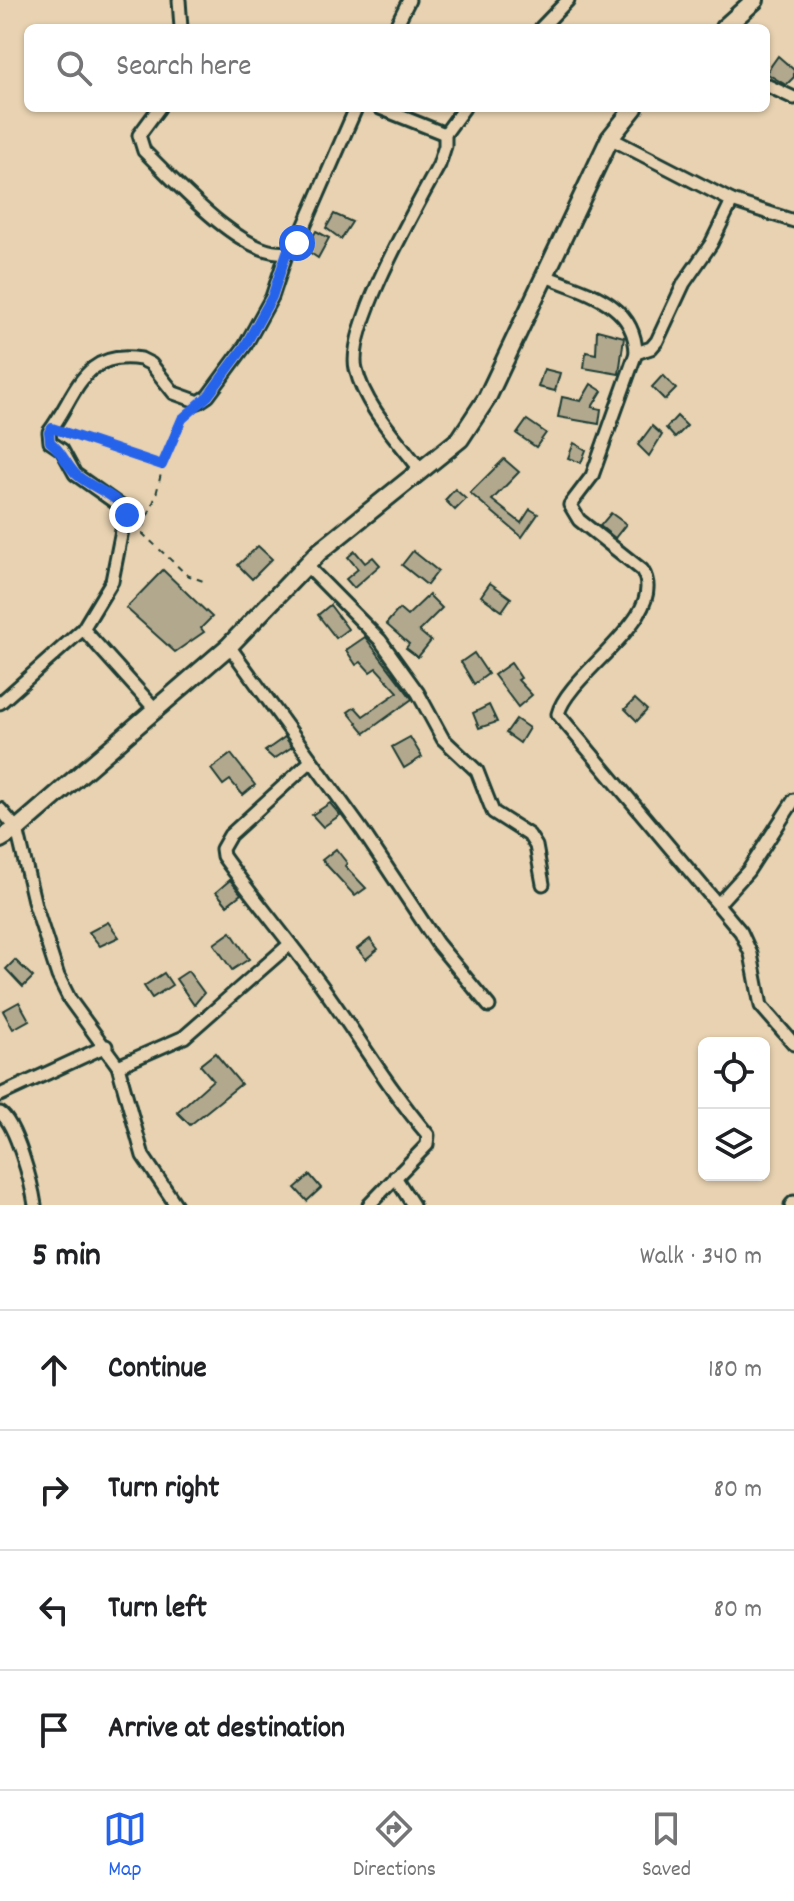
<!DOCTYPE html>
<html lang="en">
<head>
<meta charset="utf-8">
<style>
	:root { --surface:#fff; --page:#f2f2f2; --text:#202124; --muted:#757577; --line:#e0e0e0; --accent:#2563eb }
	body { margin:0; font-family:Dekko,sans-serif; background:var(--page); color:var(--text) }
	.controls { position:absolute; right:24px; bottom:24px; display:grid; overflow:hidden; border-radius:12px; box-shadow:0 2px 6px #0004 }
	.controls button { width:72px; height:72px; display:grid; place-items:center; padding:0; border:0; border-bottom:2px solid var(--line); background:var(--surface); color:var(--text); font:40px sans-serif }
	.stop { position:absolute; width:24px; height:24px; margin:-18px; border:6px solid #2563eb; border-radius:50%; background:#fff }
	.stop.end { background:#2563eb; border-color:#fff; box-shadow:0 2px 8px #0008 }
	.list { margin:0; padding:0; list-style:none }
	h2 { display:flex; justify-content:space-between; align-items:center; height:104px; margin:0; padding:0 32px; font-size:34px }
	h2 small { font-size:26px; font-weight:400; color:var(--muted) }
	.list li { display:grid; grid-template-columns:52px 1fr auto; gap:24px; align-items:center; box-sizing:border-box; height:120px; padding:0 32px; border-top:2px solid var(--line) }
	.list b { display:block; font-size:30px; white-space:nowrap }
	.list em { font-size:26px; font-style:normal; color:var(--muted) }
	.icon { flex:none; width:44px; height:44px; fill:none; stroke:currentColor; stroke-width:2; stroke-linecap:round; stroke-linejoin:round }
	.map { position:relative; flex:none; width:794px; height:1205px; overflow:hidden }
	.search { position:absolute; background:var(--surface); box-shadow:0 2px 6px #0004; left:24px; right:24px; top:24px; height:88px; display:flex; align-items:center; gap:20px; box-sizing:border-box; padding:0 28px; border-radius:12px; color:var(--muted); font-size:30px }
	.sheet { height:584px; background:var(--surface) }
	nav { display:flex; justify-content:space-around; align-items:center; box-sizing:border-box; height:112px; border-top:2px solid var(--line); background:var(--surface); font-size:22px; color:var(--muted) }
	nav a { display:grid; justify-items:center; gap:4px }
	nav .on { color:var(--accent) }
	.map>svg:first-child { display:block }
	.building { fill:#b1a88e; stroke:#1f3d34; stroke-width:2 }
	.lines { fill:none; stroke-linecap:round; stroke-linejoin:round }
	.street-casing { stroke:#1f3d34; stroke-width:17 }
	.secondary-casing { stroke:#1f3d34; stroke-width:22 }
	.path { stroke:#1f3d34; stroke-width:2; stroke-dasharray:6 6; stroke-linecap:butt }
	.street { stroke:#e8d2b1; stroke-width:11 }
	.secondary { stroke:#e8d2b1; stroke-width:16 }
	.route { stroke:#2563eb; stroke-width:10 }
</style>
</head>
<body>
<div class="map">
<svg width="794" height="1205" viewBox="0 0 794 1205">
	<rect width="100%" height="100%" fill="#e8d2b1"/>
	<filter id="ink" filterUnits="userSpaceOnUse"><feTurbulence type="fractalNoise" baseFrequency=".0125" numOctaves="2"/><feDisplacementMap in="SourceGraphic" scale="16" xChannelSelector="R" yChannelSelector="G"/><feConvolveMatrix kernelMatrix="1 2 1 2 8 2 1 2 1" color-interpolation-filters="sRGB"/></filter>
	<g filter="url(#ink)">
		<!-- building -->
		<g class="building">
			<polygon points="778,56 794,70 794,77 786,85 766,73"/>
			<polygon points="334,214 352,222 341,239 326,228"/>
			<polygon points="316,231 329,238 318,258 306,250"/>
			<polygon points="597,330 624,337 619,374 584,368 586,352 596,354"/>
			<polygon points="544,369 560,373 555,391 538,387"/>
			<polygon points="663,375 676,389 665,400 652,387"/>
			<polygon points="591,384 602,391 592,407 601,409 599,424 558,417 562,397 581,401"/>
			<polygon points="677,416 687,426 675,438 666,428"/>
			<polygon points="527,420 546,433 536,447 517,434"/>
			<polygon points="652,426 662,435 649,456 638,445"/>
			<polygon points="574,443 586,450 581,463 568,458"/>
			<polygon points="504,459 519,472 492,500 521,523 530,509 538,514 522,537 470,493"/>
			<polygon points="455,489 466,499 455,510 445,500"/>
			<polygon points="611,513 626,524 615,538 600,526"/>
			<polygon points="258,546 272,559 252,579 238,565"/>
			<polygon points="355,551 365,563 373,557 380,565 354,588 346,579 358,569 348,557"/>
			<polygon points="413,551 438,571 427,585 402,565"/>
			<polygon points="163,570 212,617 201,628 204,632 175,652 126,608"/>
			<polygon points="490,583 511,598 502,611 481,596"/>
			<polygon points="429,595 442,608 419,631 431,641 418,657 406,648 409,644 386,624 399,609 407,616"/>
			<polygon points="330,605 348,629 336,638 318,615"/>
			<polygon points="365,637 412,699 365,733 348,712 355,707 363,716 398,692 376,668 370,672 361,662 356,665 346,650"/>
			<polygon points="474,653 488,674 474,684 461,662"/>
			<polygon points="511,663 521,678 518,680 532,695 518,707 494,675"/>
			<polygon points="635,699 647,710 637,721 625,709"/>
			<polygon points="489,705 497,722 479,728 473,713"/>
			<polygon points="516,719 529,728 520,743 506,733"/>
			<polygon points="285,737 292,747 274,759 265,751"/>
			<polygon points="410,737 422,757 404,768 392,747"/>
			<polygon points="231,754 255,785 243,795 230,780 223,785 211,769"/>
			<polygon points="330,803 340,815 323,827 312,815"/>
			<polygon points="336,849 347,863 345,866 366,888 355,896 322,860"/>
			<polygon points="230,880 241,894 227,905 216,892"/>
			<polygon points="108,922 119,937 100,946 89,932"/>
			<polygon points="231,932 249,959 232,970 214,944"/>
			<polygon points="370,939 378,949 366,959 357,949"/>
			<polygon points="15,960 33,977 23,987 6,969"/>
			<polygon points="188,971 204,993 194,1005 176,979"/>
			<polygon points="164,973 172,985 152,998 144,986"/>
			<polygon points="19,1002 29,1020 13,1029 3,1011"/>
			<polygon points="215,1053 241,1084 190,1125 177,1112 213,1080 200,1065"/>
			<polygon points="310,1175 321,1188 307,1201 295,1188"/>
		</g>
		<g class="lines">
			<!-- street casing -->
			<g class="street-casing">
				<g id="street">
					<polyline points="179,0 181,28"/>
					<polyline points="395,28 409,0"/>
					<polyline points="541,28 568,0"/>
					<polyline points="766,85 794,98"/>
					<path d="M159,108L139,135L144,151C174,180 243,259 287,252"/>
					<polyline points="380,108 445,134 464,108"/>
					<polyline points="610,138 732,201 794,221"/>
					<path d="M543,275C583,292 635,301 636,353L592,476L570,505L579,520L642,570C671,616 568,673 558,714L741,932L751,954L761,1006L794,1044"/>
					<polyline points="636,353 651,348 657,341 684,283 711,244 732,201"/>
					<path d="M422,472C399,441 365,407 356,369C346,328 418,204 439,165L445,146V134"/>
					<polyline points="306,565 380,640 418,693 443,739 477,771 493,812 529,835 536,846 543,884"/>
					<polyline points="229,646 362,830 437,943 489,1006"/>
					<polyline points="0,703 83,629"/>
					<path d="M155,709L83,629L112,581L126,510L75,474L62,450L50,442L49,432C77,395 82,349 141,359L151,364L174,393L199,402L208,396L245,346L272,297L287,252L297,243L356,108"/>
					<path d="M311,761L230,835L222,849L223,856C255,901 292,944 324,989C359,1038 389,1089 428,1135L427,1145L369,1205"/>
					<polyline points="0,809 17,829 35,905 58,976 70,1000 118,1066 143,1156 176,1205"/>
					<polyline points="719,903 748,871 794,800"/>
					<polyline points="118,1066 184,1037 290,944"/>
					<polyline points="0,1095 106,1046"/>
					<path d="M0,1113C16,1123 32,1185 35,1205"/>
					<polyline points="395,1177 413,1205"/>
					<polyline points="791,1205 794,1202"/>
				</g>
			</g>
			<!-- secondary casing -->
			<g class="secondary-casing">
				<g id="secondary">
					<polyline points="724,28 755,0"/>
					<polyline points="0,839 17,829 229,646 319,552 460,439 487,398 610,138 634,108"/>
				</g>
			</g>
			<!-- path -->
			<g class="path">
				<path d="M190,411C165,435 164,467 155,498C150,512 144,520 143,534L187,575L203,581"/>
				<polyline points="60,432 161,465"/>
			</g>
			<!-- street -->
			<use href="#street" class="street"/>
			<!-- secondary -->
			<use href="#secondary" class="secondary"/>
		</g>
	</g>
	<g class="lines" filter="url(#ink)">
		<!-- route -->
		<path class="route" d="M127,515C120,495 93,489 78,476C67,467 63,452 50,442L49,432L52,428L162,465L182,419L208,396L245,346L272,297L287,252L297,243"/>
	</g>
</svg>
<div class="controls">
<button><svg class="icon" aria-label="locate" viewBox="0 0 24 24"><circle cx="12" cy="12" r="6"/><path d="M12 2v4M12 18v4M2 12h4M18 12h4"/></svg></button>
<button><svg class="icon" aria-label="layers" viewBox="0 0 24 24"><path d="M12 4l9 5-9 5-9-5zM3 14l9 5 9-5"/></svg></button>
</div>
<div class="stop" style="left:297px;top:243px"></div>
<div class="stop end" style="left:127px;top:515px"></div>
<div class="search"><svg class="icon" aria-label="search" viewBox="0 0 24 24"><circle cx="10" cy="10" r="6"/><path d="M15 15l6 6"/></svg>Search here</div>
</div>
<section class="sheet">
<h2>5 min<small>Walk · 340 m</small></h2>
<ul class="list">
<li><svg class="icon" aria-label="ahead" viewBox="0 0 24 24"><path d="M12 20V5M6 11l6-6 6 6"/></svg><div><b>Continue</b></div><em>180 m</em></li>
<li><svg class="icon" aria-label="right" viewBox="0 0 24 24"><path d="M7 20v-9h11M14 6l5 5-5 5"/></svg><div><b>Turn right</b></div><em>80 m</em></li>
<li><svg class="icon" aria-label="left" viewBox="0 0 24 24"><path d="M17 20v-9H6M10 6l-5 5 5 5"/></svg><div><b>Turn left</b></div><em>80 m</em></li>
<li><svg class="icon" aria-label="arrive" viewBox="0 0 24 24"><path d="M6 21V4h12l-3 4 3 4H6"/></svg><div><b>Arrive at destination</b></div></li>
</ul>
</section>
<nav>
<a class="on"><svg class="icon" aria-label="map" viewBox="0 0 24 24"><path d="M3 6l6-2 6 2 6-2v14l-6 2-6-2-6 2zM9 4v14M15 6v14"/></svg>Map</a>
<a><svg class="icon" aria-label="directions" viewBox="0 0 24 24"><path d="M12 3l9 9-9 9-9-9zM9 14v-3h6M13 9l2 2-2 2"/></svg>Directions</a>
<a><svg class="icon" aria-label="saved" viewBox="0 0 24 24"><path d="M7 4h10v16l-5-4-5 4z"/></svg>Saved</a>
</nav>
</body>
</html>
